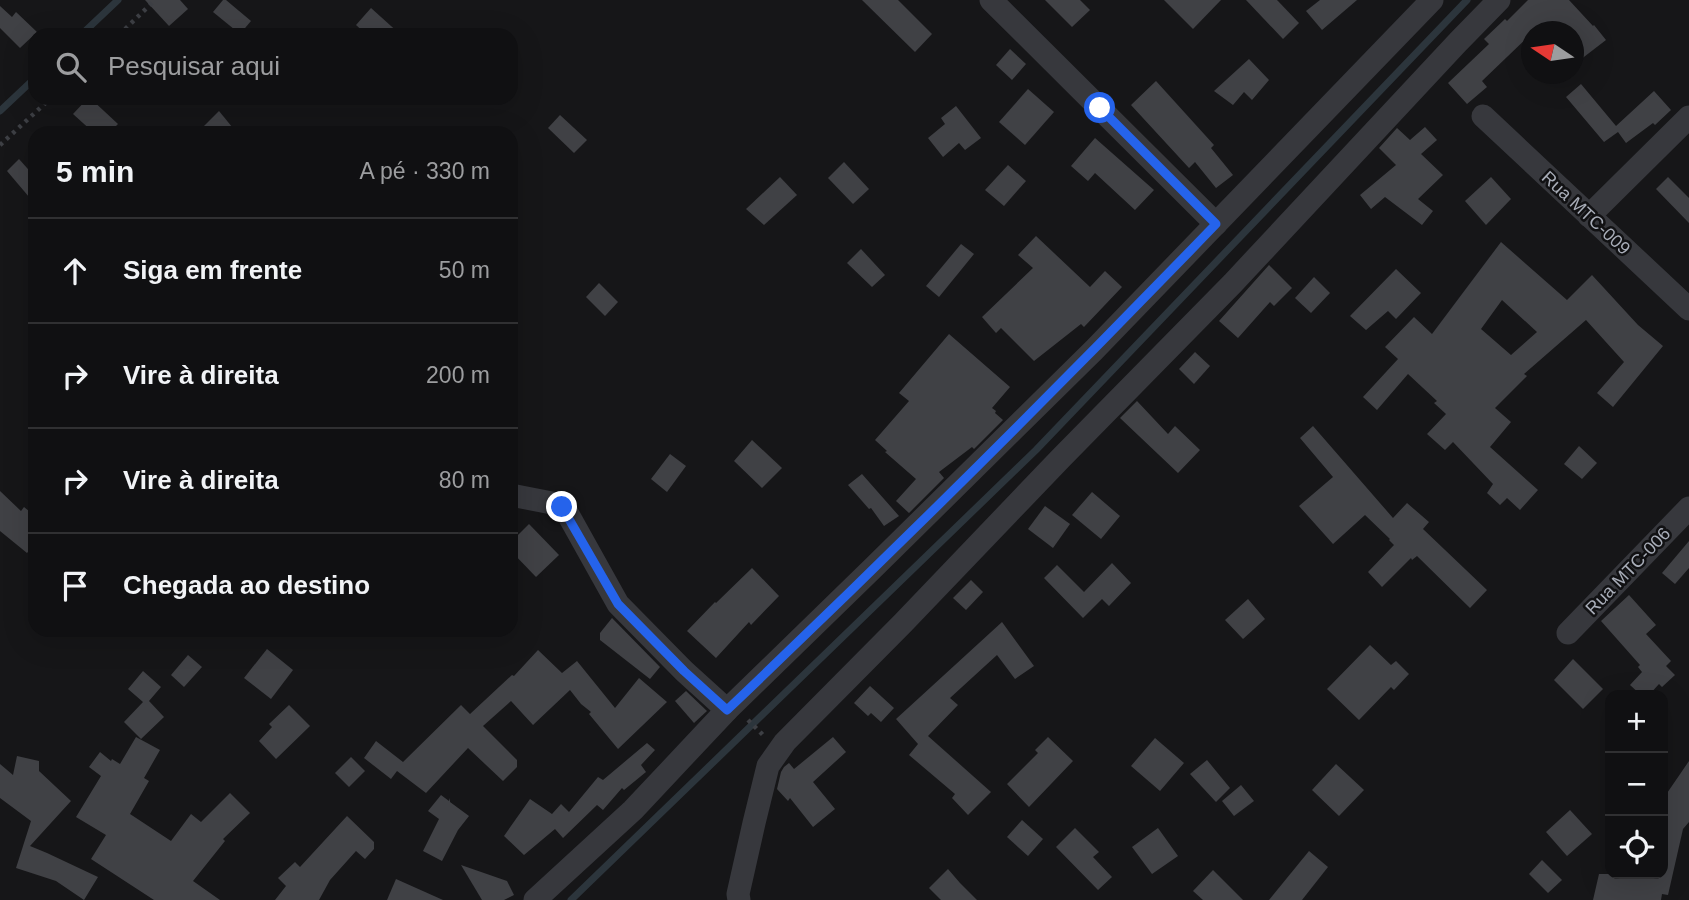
<!DOCTYPE html>
<html lang="pt">
<head>
<meta charset="utf-8">
<style>
	:root { --surface:#101012; --page:#19191b; --text:#f1f3f6; --muted:#9c9d9f; --line:#303032 }
	body { margin:0; font-family:Arial,sans-serif; background:var(--page); color:var(--text) }
	.controls { position:absolute; right:21px; bottom:21px; display:grid; overflow:hidden; border-radius:14px; box-shadow:0 7px 28px #0002 }
	.controls button { width:63px; height:63px; display:grid; place-items:center; padding:0; border:0; border-bottom:2px solid var(--line); background:var(--surface); color:var(--text); font:35px sans-serif }
	.compass { position:absolute; left:1521px; top:21px; width:63px; height:63px; border-radius:50%; background:var(--surface); box-shadow:0 7px 28px #0002; rotate:283deg }
	.stop { position:absolute; width:21px; height:21px; margin:-16px; border:5px solid #2563eb; border-radius:50%; background:#fff }
	.stop.end { background:#2563eb; border-color:#fff; box-shadow:0 2px 7px #0008 }
	.list { margin:0; padding:0; list-style:none }
	h2 { display:flex; justify-content:space-between; align-items:center; height:91px; margin:0; padding:0 28px; font-size:30px }
	h2 small { font-size:23px; font-weight:400; color:var(--muted) }
	.list li { display:grid; grid-template-columns:46px 1fr auto; gap:21px; align-items:center; box-sizing:border-box; height:105px; padding:0 28px; border-top:2px solid var(--line) }
	.list b { display:block; font-size:26px; white-space:nowrap }
	.list em { font-size:23px; font-style:normal; color:var(--muted) }
	.icon { flex:none; width:38px; height:38px; fill:none; stroke:currentColor; stroke-width:2; stroke-linecap:round; stroke-linejoin:round }
	.map { position:relative; flex:none; width:1689px; height:900px; overflow:hidden }
	.search { position:absolute; background:var(--surface); box-shadow:0 7px 28px #0002; left:28px; top:28px; width:490px; height:77px; display:flex; align-items:center; gap:18px; box-sizing:border-box; padding:0 24px; border-radius:21px; color:var(--muted); font-size:26px }
	.panel { position:absolute; background:var(--surface); box-shadow:0 7px 28px #0002; left:28px; top:126px; width:490px; height:511px; border-radius:21px }
	.map>svg:first-child { display:block }
	.lines { fill:none; stroke-linecap:round; stroke-linejoin:round }
	.stream { stroke:#2c353c; stroke-width:7 }
	.building { fill:#404145; fill-rule:evenodd }
	.path { stroke:#3d3f44; stroke-width:4.5; stroke-dasharray:3.5 5; stroke-linecap:butt }
	.street { stroke:#37383d; stroke-width:23 }
	.route { stroke:#2563eb; stroke-width:9 }
	.labels { text-anchor:middle; dominant-baseline:central; stroke-width:5; stroke-linejoin:round; paint-order:stroke }
	.street-label { font-size:18px; fill:#a8adb8; stroke:#111113 }
</style>
</head>
<body>
<div class="map">
<svg width="1689" height="900" viewBox="0 0 1689 900">
	<rect width="100%" height="100%" fill="#161618"/>
	<g class="lines">
		<!-- stream -->
		<g class="stream">
			<polyline points="81,35 118,0"/>
			<polyline points="0,111 35,78"/>
			<polyline points="571,900 1036,450 1467,0"/>
		</g>
	</g>
	<!-- building -->
	<g class="building">
		<polygon points="145,0 180,0 188,9 169,26"/>
		<polygon points="223,0 226,0 251,21 240,34 213,12"/>
		<polygon points="862,0 898,0 932,34 915,52"/>
		<polygon points="1045,0 1080,0 1090,10 1072,27"/>
		<polygon points="1164,0 1221,0 1193,29"/>
		<polygon points="1246,0 1277,0 1299,23 1283,39"/>
		<polygon points="1320,0 1357,0 1322,30 1306,11"/>
		<polygon points="1528,0 1569,0 1593,26 1594,25 1606,40 1580,60 1573,51 1573,32 1531,32 1531,34 1482,81 1487,87 1467,104 1448,83 1489,44 1484,39 1505,19 1507,21"/>
		<polygon points="0,6 12,17 16,12 37,32 20,48 0,28"/>
		<polygon points="371,8 401,35 367,35 356,25"/>
		<polygon points="1010,49 1026,64 1012,80 996,65"/>
		<polygon points="1249,59 1269,80 1252,100 1244,92 1233,105 1214,91"/>
		<polygon points="1156,81 1214,145 1211,148 1233,175 1216,188 1195,162 1189,168 1131,105"/>
		<polygon points="1581,84 1616,126 1654,91 1671,110 1655,125 1653,123 1626,143 1618,132 1604,142 1566,97"/>
		<polygon points="1028,89 1054,112 1025,145 999,122"/>
		<polygon points="88,98 90,98 118,124 109,133 94,133 73,114"/>
		<polygon points="956,106 981,138 965,150 959,143 943,157 928,138 945,124 941,118"/>
		<polygon points="219,111 237,133 197,133"/>
		<polygon points="560,115 587,140 574,153 548,128"/>
		<polygon points="1425,127 1437,140 1421,154 1443,175 1418,199 1433,211 1422,225 1385,197 1371,209 1360,195 1396,165 1379,148 1397,128 1410,140"/>
		<polygon points="1095,138 1154,190 1135,210 1095,173 1088,181 1071,166"/>
		<polygon points="19,159 35,177 35,204 7,171"/>
		<polygon points="844,162 869,189 853,204 828,178"/>
		<polygon points="1008,165 1026,181 1004,206 985,190"/>
		<polygon points="780,177 797,195 764,225 746,209"/>
		<polygon points="1491,177 1511,199 1486,225 1465,201"/>
		<polygon points="1668,177 1689,198 1689,223 1656,189"/>
		<polygon points="1036,236 1090,287 1105,271 1122,287 1084,327 1081,324 1034,361 1001,328 996,333 982,317 1033,268 1018,255"/>
		<path d="M1501,242L1567,300L1592,275L1638,325L1663,346L1613,407L1597,393L1624,362L1586,320L1524,374L1527,376L1495,408L1511,422L1490,447L1538,490L1520,510L1507,498L1500,505L1487,493L1493,484L1453,442L1445,450L1427,434L1446,414L1434,403L1437,401L1408,374L1377,410L1363,397L1398,359L1385,347L1414,317L1432,334ZM1502,300L1537,332L1511,355L1481,329Z"/>
		<polygon points="961,244 974,254 939,297 926,286"/>
		<polygon points="861,249 885,275 872,287 847,263"/>
		<polygon points="1269,265 1292,288 1274,306 1270,302 1238,338 1219,321"/>
		<polygon points="1396,269 1421,293 1396,319 1388,311 1366,330 1350,316"/>
		<polygon points="1314,277 1330,293 1311,313 1295,298"/>
		<polygon points="599,283 618,302 605,316 586,297"/>
		<polygon points="949,334 1010,387 992,408 996,411 995,413 1003,420 974,449 972,447 939,472 944,478 909,513 896,501 916,479 885,452 887,451 875,440 909,401 899,393"/>
		<polygon points="1195,352 1210,366 1194,384 1179,369"/>
		<polygon points="1137,401 1168,434 1175,426 1200,450 1178,473 1120,418"/>
		<polygon points="1313,426 1393,518 1407,503 1429,522 1423,529 1487,590 1470,608 1417,556 1412,560 1411,558 1382,587 1368,572 1394,545 1389,540 1390,539 1365,515 1333,544 1299,506 1333,477 1300,438"/>
		<polygon points="752,440 782,468 762,488 734,461"/>
		<polygon points="1579,446 1597,463 1582,479 1564,464"/>
		<polygon points="670,454 686,466 667,492 651,479"/>
		<polygon points="862,474 899,516 884,526 871,508 869,509 848,485"/>
		<polygon points="0,491 21,511 24,507 35,516 35,544 27,553 0,531"/>
		<polygon points="1092,492 1120,516 1101,539 1072,515"/>
		<polygon points="1045,506 1070,524 1053,548 1028,529"/>
		<polygon points="529,524 559,555 536,577 511,551 511,542"/>
		<polygon points="1689,541 1689,568 1675,584 1662,573"/>
		<polygon points="1112,563 1131,583 1109,606 1102,599 1083,618 1044,578 1057,565 1084,592"/>
		<polygon points="752,568 779,596 751,625 749,622 716,658 687,631 715,602 716,603"/>
		<polygon points="971,580 983,592 966,610 953,598"/>
		<polygon points="1629,595 1656,625 1646,634 1671,661 1666,666 1675,675 1662,687 1659,684 1649,695 1641,695 1630,685 1642,672 1638,667 1640,665 1601,621"/>
		<polygon points="1248,599 1265,619 1243,639 1225,620"/>
		<polygon points="612,618 660,667 650,679 600,640 600,633"/>
		<polygon points="1002,622 1034,666 1015,679 997,655 950,698 958,705 928,736 991,792 968,815 952,798 955,794 909,755 918,744 896,719"/>
		<polygon points="1370,645 1391,665 1396,661 1409,674 1394,690 1391,687 1359,720 1327,689"/>
		<polygon points="267,649 293,670 271,699 244,678"/>
		<polygon points="538,650 562,673 577,661 615,708 639,678 667,702 618,749 589,714 591,712 581,704 570,690 533,725 511,701 483,726 517,760 517,767 503,781 468,748 426,793 397,771 391,779 364,758 376,741 403,762 461,705 470,714 512,675 514,676"/>
		<polygon points="188,655 202,667 184,687 171,675"/>
		<polygon points="1573,659 1603,689 1583,709 1554,680"/>
		<polygon points="143,671 161,687 149,701 164,717 141,739 124,722 143,702 128,689"/>
		<polygon points="870,686 894,708 881,722 871,713 868,716 854,703"/>
		<polygon points="686,691 707,711 694,723 675,701"/>
		<polygon points="289,705 310,726 276,759 259,741 272,727 269,724"/>
		<polygon points="136,737 160,750 144,778 149,781 130,814 171,841 191,814 201,822 230,793 250,813 223,839 225,841 193,881 220,900 154,900 91,859 106,835 76,817 101,776 89,767 100,752 111,761 112,759 120,764"/>
		<polygon points="833,737 846,752 813,782 835,809 813,827 790,798 788,801 777,789 781,772 784,767 789,763 794,769"/>
		<polygon points="1048,737 1073,761 1029,807 1007,784 1038,753 1035,750"/>
		<polygon points="1155,738 1184,763 1160,791 1131,766"/>
		<polygon points="647,743 655,750 641,765 646,772 624,790 622,788 603,810 597,805 563,838 555,829 524,855 504,836 530,799 552,814 561,804 569,812 598,777 603,780"/>
		<polygon points="17,756 39,761 39,771 71,801 30,846 47,853 98,877 84,900 56,881 16,868 31,821 0,798 0,764 13,775"/>
		<polygon points="351,757 365,771 349,787 335,773"/>
		<polygon points="1207,760 1230,788 1216,802 1190,774"/>
		<polygon points="1689,761 1689,822 1683,829 1668,895 1662,894 1661,900 1593,900 1599,874 1663,874 1663,799"/>
		<polygon points="1336,764 1364,790 1339,816 1312,790"/>
		<polygon points="1241,785 1254,801 1234,816 1222,801"/>
		<polygon points="441,795 449,801 450,798 450,802 469,816 458,830 442,861 423,851 439,819 428,811"/>
		<polygon points="1570,810 1592,834 1567,856 1546,832"/>
		<polygon points="347,816 374,842 374,849 365,859 356,851 330,880 319,900 275,900 286,886 278,878 295,862 300,867"/>
		<polygon points="1022,820 1043,839 1028,856 1007,837"/>
		<polygon points="1075,828 1099,852 1093,857 1112,877 1098,890 1056,847"/>
		<polygon points="1158,828 1178,856 1152,874 1132,847"/>
		<polygon points="1309,851 1328,867 1302,900 1269,900"/>
		<polygon points="1542,860 1562,880 1548,893 1529,874"/>
		<polygon points="461,865 507,881 514,895 504,900 482,900"/>
		<polygon points="948,869 960,883 977,900 941,900 929,888"/>
		<polygon points="1213,870 1243,900 1203,900 1193,891"/>
		<polygon points="396,879 443,900 387,900"/>
	</g>
	<g class="lines">
		<!-- path -->
		<g class="path">
			<polyline points="119,35 155,0"/>
			<polyline points="0,145 51,98"/>
			<polyline points="748,720 764,736"/>
		</g>
		<!-- street -->
		<g class="street">
			<polyline points="991,0 1216,224"/>
			<polyline points="1483,116 1689,309"/>
			<polyline points="1589,216 1689,117"/>
			<polyline points="511,495 557,504 565,509 618,604 684,671 727,710"/>
			<polyline points="1568,633 1689,508"/>
			<polyline points="535,900 633,810 727,710 874,567 1094,350 1432,0"/>
			<polyline points="739,900 738,894 754,823 768,766 785,742 903,623 1061,458 1233,283 1458,42 1499,0"/>
		</g>
	</g>
	<g class="lines">
		<!-- route -->
		<path class="route" d="M562,507L618,604L684,671L727,710C893,552 1056,390 1216,224L1100,108"/>
	</g>
	<g class="labels">
		<!-- street labels -->
		<g class="street-label">
			<text transform="translate(1586 213) rotate(43)">Rua MTC-009</text>
			<text transform="translate(1628 571) rotate(-46)">Rua MTC-006</text>
		</g>
	</g>
</svg>
<div class="controls">
<button>+</button>
<button>−</button>
<button><svg class="icon" aria-label="locate" viewBox="0 0 24 24"><circle cx="12" cy="12" r="6"/><path d="M12 2v4M12 18v4M2 12h4M18 12h4"/></svg></button>
</div>
<svg class="compass" viewBox="-18 -18 36 36"><path d="M0-13l5 13h-10z" fill="#e53935"/><path d="M0 13l5-13h-10z" fill="#9c9d9f"/></svg>
<div class="stop" style="left:1100px;top:108px"></div>
<div class="stop end" style="left:562px;top:507px"></div>
<div class="search"><svg class="icon" aria-label="search" viewBox="0 0 24 24"><circle cx="10" cy="10" r="6"/><path d="M15 15l6 6"/></svg>Pesquisar aqui</div>
<section class="panel">
<h2>5 min<small>A pé · 330 m</small></h2>
<ul class="list">
<li><svg class="icon" aria-label="ahead" viewBox="0 0 24 24"><path d="M12 20V5M6 11l6-6 6 6"/></svg><div><b>Siga em frente</b></div><em>50 m</em></li>
<li><svg class="icon" aria-label="right" viewBox="0 0 24 24"><path d="M7 20v-9h11M14 6l5 5-5 5"/></svg><div><b>Vire à direita</b></div><em>200 m</em></li>
<li><svg class="icon" aria-label="right" viewBox="0 0 24 24"><path d="M7 20v-9h11M14 6l5 5-5 5"/></svg><div><b>Vire à direita</b></div><em>80 m</em></li>
<li><svg class="icon" aria-label="arrive" viewBox="0 0 24 24"><path d="M6 21V4h12l-3 4 3 4H6"/></svg><div><b>Chegada ao destino</b></div></li>
</ul>
</section>
</div>
</body>
</html>
